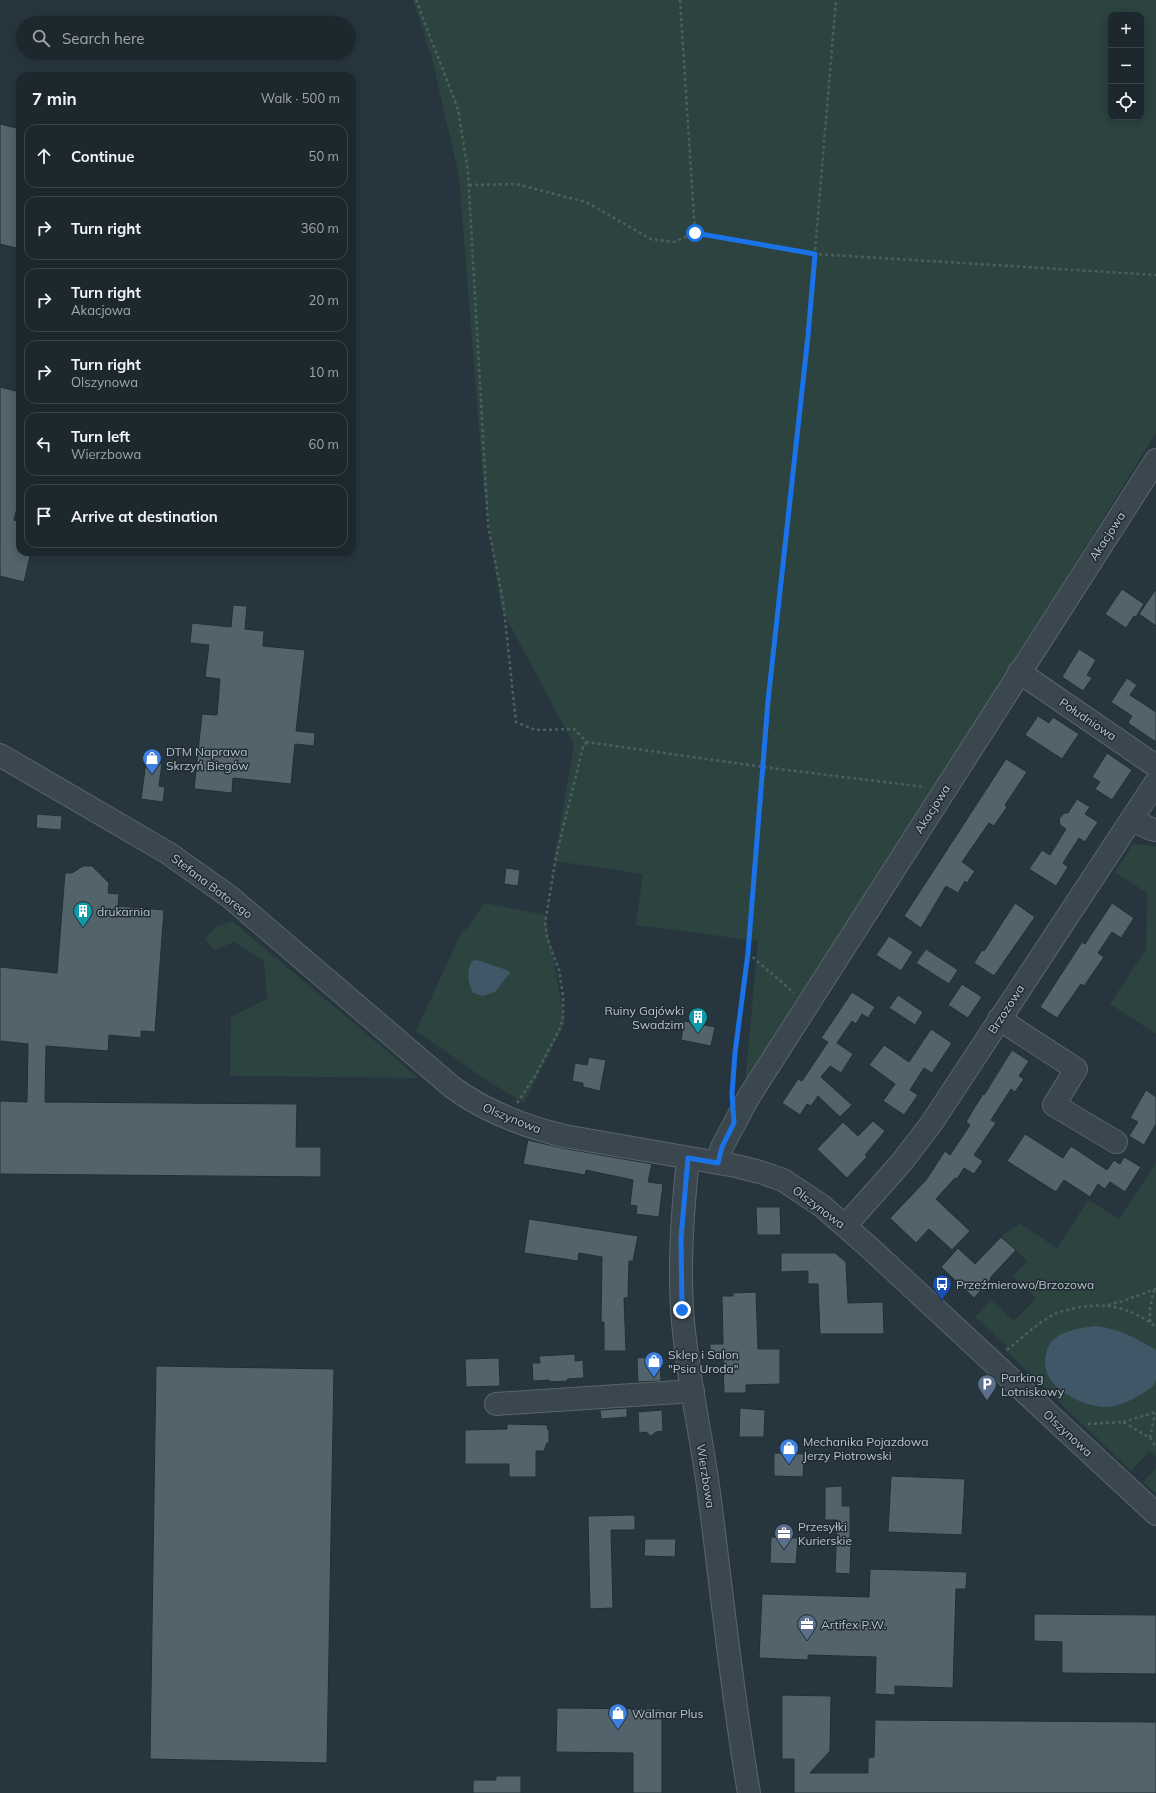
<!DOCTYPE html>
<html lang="en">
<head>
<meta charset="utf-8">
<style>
	:root { --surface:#1d282e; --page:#253036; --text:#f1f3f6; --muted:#a0a6aa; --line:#3b444a }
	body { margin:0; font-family:Mulish,sans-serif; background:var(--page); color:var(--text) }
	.controls { position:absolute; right:12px; top:12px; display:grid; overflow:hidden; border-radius:8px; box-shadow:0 2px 10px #0003 }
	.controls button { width:36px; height:36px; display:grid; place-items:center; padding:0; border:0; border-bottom:1px solid var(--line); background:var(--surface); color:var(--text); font:20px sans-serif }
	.stop { position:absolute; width:12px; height:12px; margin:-9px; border:3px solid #1a73e8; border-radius:50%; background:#fff }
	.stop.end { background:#1a73e8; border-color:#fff; box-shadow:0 1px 4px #0008 }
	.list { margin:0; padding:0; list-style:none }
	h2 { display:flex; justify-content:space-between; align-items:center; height:52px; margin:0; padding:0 16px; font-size:17px }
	h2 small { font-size:13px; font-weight:400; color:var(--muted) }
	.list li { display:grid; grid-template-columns:26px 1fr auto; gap:12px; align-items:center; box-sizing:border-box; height:64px; margin:0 8px 8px; padding:0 8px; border:1px solid var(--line); border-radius:12px }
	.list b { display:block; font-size:15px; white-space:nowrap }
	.list p { margin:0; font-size:13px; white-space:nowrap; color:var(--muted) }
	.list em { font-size:13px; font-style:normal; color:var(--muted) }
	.icon { flex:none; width:22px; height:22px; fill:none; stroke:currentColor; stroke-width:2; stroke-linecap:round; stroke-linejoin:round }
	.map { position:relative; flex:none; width:1156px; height:1793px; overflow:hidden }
	.search { position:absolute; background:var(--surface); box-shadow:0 2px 10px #0003; left:16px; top:16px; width:340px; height:44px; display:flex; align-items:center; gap:10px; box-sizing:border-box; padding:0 14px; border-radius:22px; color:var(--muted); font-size:15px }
	.panel { position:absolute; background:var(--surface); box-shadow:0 2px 10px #0003; left:16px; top:72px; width:340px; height:484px; border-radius:12px }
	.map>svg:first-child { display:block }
	.green { fill:#2c433f; fill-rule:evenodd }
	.water { fill:#3f5766 }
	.building { fill:#53636b; stroke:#222e36 }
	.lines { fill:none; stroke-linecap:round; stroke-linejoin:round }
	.minor-casing { stroke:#59656c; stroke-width:24 }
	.path { stroke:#4b605e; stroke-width:2.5; stroke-dasharray:3 3; stroke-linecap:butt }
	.minor { stroke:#3b474e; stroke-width:22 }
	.route { stroke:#1a73e8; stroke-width:5 }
	.labels { text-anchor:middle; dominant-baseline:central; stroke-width:3; stroke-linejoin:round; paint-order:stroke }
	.street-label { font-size:12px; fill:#b8c2c9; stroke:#202c34 }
	.poi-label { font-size:12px; fill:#b8c2c9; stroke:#202c34; text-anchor:start }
</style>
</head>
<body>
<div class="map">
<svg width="1156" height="1793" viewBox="0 0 1156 1793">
	<rect width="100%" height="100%" fill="#27363e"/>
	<!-- green -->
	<g class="green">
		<path d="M413,0H1156V433L744,1096L758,941L636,925L643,874L554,861L574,745L501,608L484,492L459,176L432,59ZM1111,15H1141V117H1111Z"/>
		<polygon points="1133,844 1156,846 1156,1034 1110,1004 1146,949 1147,893 1115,872"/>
		<polygon points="484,903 545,915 565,1023 524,1103 485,1079 416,1031 462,931 468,928"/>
		<polygon points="232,921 402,1064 417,1078 230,1076 231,1017 267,999 264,961 234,942 214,950 205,939 215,927"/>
		<polygon points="1156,1163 1156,1457 1150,1451 1131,1471 1004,1349 1007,1346 975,1317 991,1300 1014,1321 1036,1298 1013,1277 1027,1261 1001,1236 1020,1224 1057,1248 1088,1200 1119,1219"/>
		<polygon points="1156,1468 1156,1494 1143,1482"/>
	</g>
	<!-- water -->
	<g class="water">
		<path d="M477,960L507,970L510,973L495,992L483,996L473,993C468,982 466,972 472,961Z"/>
		<path d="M1095,1326C1118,1328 1136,1338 1156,1350C1156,1359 1156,1371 1156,1380C1155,1387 1144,1393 1138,1396C1128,1402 1117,1407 1104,1407C1078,1405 1038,1385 1046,1354C1047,1348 1050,1343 1054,1339C1064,1330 1082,1328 1095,1326Z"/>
	</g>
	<!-- building -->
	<g class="building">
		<polygon points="0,124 20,129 20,249 0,244"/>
		<polygon points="0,387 20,392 20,496 14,520 20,522 20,552 31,552 24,582 0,576"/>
		<polygon points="1122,589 1144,604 1136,617 1134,616 1126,628 1105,614"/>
		<polygon points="1156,589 1156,626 1139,614"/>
		<polygon points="233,605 247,606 245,629 264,631 263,646 305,650 296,731 315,733 314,746 295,744 291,784 233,778 232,793 194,789 202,714 217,715 220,679 205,677 209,645 190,643 192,623 231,627"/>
		<polygon points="1079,649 1096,660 1087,675 1092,678 1083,691 1062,677"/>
		<polygon points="1127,678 1137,685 1130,695 1156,712 1156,742 1128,723 1132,716 1111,702"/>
		<polygon points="1038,716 1049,723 1053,717 1079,734 1062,759 1025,735"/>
		<polygon points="1107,753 1132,770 1112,800 1095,789 1100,782 1092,777"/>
		<polygon points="1006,759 1027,772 1005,805 1007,807 994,826 989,823 962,862 975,871 967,883 965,881 958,893 946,886 921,928 904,916"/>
		<polygon points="146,762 162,764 159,786 165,787 163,802 141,799"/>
		<polygon points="1077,799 1090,807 1085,814 1098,822 1085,842 1079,838 1063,863 1068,867 1056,886 1029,869 1042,850 1050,855 1066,829 1060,825 1059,819 1064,813 1068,813"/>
		<polygon points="37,814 62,816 61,830 36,828"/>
		<polygon points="83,866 92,866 109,883 108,893 119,894 118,906 164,910 155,1032 141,1031 141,1038 109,1035 108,1051 46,1046 45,1102 297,1104 296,1147 321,1147 321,1177 0,1174 0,1101 27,1102 28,1044 0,1041 0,967 57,973 65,873 72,873"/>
		<polygon points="506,868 520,870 518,886 504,884"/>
		<polygon points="1015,903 1035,917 994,976 974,963 982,950 984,951"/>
		<polygon points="1112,903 1134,918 1121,938 1112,932 1098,953 1104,957 1084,986 1081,984 1057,1018 1040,1007 1082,942 1085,944"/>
		<polygon points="889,936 913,952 901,971 876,955"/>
		<polygon points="926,949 958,970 949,984 916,963"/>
		<polygon points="962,984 982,997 968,1018 948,1005"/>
		<polygon points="852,992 875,1007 868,1018 862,1014 856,1024 852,1021 837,1043 853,1054 841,1073 830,1066 821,1077 852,1105 840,1117 818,1096 811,1106 807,1104 800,1115 782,1103 798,1079 802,1081 828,1042 821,1038"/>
		<polygon points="898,995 923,1012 915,1025 889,1008"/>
		<polygon points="684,1021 715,1027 711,1046 681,1040"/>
		<polygon points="931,1029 952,1043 932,1073 924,1068 910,1090 918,1095 904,1115 883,1101 895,1084 869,1065 884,1045 909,1062"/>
		<polygon points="1012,1050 1029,1061 1019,1076 1024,1079 1015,1092 1011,1089 991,1120 996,1123 974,1155 983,1161 974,1174 964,1168 957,1179 955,1178 936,1199 970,1231 952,1250 929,1229 916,1243 890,1218 926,1180 945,1151 950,1155 970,1125 966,1122 973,1110 983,1094 984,1095"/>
		<polygon points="589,1057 606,1060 600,1091 583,1087 583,1083 572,1081 575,1063 587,1065"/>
		<polygon points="1146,1090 1156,1097 1156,1124 1144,1145 1129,1136 1138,1122 1130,1118"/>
		<polygon points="873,1121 885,1131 865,1155 867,1157 847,1178 817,1149 843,1122 858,1136"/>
		<polygon points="1025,1134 1063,1158 1071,1146 1107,1170 1114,1160 1120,1164 1124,1157 1141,1167 1125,1192 1110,1182 1105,1189 1098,1184 1090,1197 1064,1180 1056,1192 1007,1161"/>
		<polygon points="528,1140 562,1148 652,1164 648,1182 663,1184 659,1217 636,1214 637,1206 630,1205 633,1180 586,1170 585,1175 523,1164"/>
		<polygon points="756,1207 780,1207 781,1235 757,1235"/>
		<polygon points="529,1219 638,1236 633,1261 629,1261 628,1298 624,1298 626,1351 604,1351 604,1322 601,1322 602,1257 579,1253 578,1261 524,1253"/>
		<polygon points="1001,1237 1016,1250 990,1278 991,1279 974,1298 941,1267 958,1248 975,1264"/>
		<polygon points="781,1253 835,1253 846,1262 848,1303 883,1302 884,1334 820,1334 818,1284 808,1284 808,1271 781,1272"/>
		<polygon points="756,1292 758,1349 780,1349 780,1384 746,1385 746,1393 724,1393 723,1359 710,1359 710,1344 723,1344 722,1296 733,1296 733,1293"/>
		<polygon points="575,1354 575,1361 583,1360 584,1378 567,1379 568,1381 550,1382 549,1380 533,1381 532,1363 540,1363 539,1356"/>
		<polygon points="660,1356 661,1381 638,1382 637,1358"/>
		<polygon points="499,1358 500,1386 466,1387 465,1359"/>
		<polygon points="156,1366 334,1369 327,1763 150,1759"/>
		<polygon points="627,1408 627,1417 601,1419 600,1410"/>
		<polygon points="740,1408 765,1410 764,1437 739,1437"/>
		<polygon points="662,1410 663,1431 656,1432 651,1436 646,1432 639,1433 638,1412"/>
		<polygon points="507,1424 548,1425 547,1429 549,1430 549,1443 547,1443 544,1451 536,1451 536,1477 509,1477 509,1464 465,1464 465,1430 507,1429"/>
		<polygon points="774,1453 804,1454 803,1477 774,1476"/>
		<polygon points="891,1476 965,1479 962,1535 888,1532"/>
		<polygon points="842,1486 842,1506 850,1506 850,1541 851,1541 850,1574 835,1573 837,1520 825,1520 825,1487"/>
		<polygon points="635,1515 635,1530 611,1530 613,1608 590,1609 588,1516"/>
		<polygon points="771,1537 798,1538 796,1564 770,1563"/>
		<polygon points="645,1539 676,1539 675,1557 644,1556"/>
		<polygon points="870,1569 967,1572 966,1589 956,1589 953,1688 895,1686 895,1695 875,1694 876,1657 808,1655 808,1660 759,1658 762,1594 869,1597"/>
		<polygon points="1034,1614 1156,1615 1156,1674 1062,1673 1062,1642 1034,1641"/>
		<polygon points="782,1695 831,1696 830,1751 810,1773 868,1773 868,1758 874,1757 875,1720 1156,1722 1156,1793 794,1793 794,1759 782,1759"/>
		<polygon points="557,1708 662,1709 662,1793 633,1793 633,1753 556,1752"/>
		<polygon points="496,1776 521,1776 521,1793 473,1793 473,1780 496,1780"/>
	</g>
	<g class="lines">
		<!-- minor casing -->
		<g class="minor-casing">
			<g id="minor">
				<polyline points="1019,672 1156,766"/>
				<path d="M0,755L168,853L230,897L452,1087C486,1112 523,1126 564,1136L736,1166L760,1172L783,1180L822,1206L871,1249L1156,1514"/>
				<polyline points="1132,820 1151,829 1156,830"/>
				<polyline points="999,1019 1076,1069 1054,1105 1116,1142"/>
				<path d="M688,1158C683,1208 679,1258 682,1309C686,1371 701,1432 709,1493C722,1593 732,1694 749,1793"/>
				<polyline points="718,1163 722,1147 748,1098 1156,460"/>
				<polyline points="845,1226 901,1163 931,1124 1156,782"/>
				<polyline points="496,1404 693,1391"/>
			</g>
		</g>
		<!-- path -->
		<g class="path">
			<polyline points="416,0 458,109 468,172 488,525 503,601 516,722 535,730 574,729 587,742 763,767 925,787"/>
			<polyline points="680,0 695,233"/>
			<polyline points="469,185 516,184 586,202 651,239 674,242 695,233 815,254 1156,275"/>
			<polyline points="748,953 794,993"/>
			<polyline points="733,1086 735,1053 748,953 768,701 808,335 836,0"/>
			<polyline points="517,1103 535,1076 560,1028 563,1017 563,996 559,970 547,938 545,923 556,857 583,747 587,742"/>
			<polyline points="1108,1305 1120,1302 1156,1289"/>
			<polyline points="1150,1322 1150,1307 1154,1290"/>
			<path d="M1007,1350C1023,1337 1038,1322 1057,1313C1061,1311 1067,1310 1072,1309C1103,1301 1131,1307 1156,1327"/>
			<polyline points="1123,1422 1156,1412"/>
			<polyline points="1088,1424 1123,1422 1150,1438 1156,1447"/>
			<polyline points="1150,1438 1155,1413"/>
		</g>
		<!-- minor -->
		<use href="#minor" class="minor"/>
	</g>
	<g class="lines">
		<!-- route -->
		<polyline class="route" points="682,1310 681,1238 688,1158 718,1163 722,1147 734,1123 732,1094 735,1053 748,953 768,701 808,336 815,254 695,233"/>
	</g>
	<!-- icons -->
	<defs>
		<g id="shop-pin" transform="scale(1)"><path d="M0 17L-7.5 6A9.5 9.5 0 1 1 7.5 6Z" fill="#3f7fe0" stroke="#202c34"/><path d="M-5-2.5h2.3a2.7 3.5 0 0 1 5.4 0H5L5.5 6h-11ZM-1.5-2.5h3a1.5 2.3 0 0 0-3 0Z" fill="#fff"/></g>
		<g id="building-pin" transform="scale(1)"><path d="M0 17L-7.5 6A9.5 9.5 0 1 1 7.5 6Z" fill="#0f9aa8" stroke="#202c34"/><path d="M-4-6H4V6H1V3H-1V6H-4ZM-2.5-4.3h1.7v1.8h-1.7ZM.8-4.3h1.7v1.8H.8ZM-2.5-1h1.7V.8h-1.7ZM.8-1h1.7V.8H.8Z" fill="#fff"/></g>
		<g id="bus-pin" transform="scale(1)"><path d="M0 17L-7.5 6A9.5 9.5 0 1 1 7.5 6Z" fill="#1a4fb4" stroke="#202c34"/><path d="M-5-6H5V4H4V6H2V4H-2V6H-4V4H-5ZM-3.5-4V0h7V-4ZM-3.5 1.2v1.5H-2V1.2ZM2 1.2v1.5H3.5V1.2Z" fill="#fff"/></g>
		<g id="parking-pin" transform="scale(1)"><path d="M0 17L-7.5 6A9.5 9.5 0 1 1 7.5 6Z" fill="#5c6f8a" stroke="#202c34"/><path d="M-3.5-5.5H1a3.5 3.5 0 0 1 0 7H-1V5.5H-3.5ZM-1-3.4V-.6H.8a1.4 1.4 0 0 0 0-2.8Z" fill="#fff"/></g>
		<g id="office-pin" transform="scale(1)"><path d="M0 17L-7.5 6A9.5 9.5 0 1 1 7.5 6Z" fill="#5c6f8a" stroke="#202c34"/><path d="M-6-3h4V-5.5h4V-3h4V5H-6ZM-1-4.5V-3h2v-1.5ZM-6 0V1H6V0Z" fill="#fff"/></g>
	</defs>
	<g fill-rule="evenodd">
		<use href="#shop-pin" x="152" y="758"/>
		<use href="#building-pin" x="83" y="911"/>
		<use href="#building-pin" x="698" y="1017"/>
		<use href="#bus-pin" x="942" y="1284"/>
		<use href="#shop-pin" x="654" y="1361"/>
		<use href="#parking-pin" x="987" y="1384"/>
		<use href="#shop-pin" x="789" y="1448"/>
		<use href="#office-pin" x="784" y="1533"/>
		<use href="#office-pin" x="807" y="1624"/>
		<use href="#shop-pin" x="618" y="1713"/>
	</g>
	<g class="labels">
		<!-- street labels -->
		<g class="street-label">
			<text transform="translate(1107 536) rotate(-57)">Akacjowa</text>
			<text transform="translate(1088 719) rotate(34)">Południowa</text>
			<text transform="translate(932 809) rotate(-58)">Akacjowa</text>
			<text transform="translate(212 886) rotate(37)">Stefana Batorego</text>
			<text transform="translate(1006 1009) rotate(-57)">Brzozowa</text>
			<text transform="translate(512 1118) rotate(22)">Olszynowa</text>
			<text transform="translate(819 1207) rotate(37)">Olszynowa</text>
			<text transform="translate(1068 1433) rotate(43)">Olszynowa</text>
			<text transform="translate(706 1476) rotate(81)">Wierzbowa</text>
		</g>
		<!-- poi labels -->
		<g class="poi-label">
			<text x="166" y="751">DTM Naprawa<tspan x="166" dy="14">Skrzyń Biegów</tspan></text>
			<text x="97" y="911">drukarnia</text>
			<text x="684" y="1010" text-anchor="end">Ruiny Gajówki<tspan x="684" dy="14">Swadzim</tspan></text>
			<text x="956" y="1284">Przeźmierowo/Brzozowa</text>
			<text x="668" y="1354">Sklep i Salon<tspan x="668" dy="14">"Psia Uroda"</tspan></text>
			<text x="1001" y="1377">Parking<tspan x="1001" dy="14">Lotniskowy</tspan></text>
			<text x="803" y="1441">Mechanika Pojazdowa<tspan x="803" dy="14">Jerzy Piotrowski</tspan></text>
			<text x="798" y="1526">Przesyłki<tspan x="798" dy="14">Kurierskie</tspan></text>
			<text x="821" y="1624">Artifex P.W.</text>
			<text x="632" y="1713">Walmar Plus</text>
		</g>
	</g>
</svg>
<div class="controls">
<button>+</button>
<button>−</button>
<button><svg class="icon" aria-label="locate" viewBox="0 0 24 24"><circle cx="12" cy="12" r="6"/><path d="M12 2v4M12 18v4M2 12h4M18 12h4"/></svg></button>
</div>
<div class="stop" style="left:695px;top:233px"></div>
<div class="stop end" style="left:682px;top:1310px"></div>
<div class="search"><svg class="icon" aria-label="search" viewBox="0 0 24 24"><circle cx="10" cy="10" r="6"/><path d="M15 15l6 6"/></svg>Search here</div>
<section class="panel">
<h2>7 min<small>Walk · 500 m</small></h2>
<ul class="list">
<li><svg class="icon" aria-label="ahead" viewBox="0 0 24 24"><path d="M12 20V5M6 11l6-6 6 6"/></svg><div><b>Continue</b></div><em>50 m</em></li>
<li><svg class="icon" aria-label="right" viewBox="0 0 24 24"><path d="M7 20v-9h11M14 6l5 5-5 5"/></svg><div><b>Turn right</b></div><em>360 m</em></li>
<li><svg class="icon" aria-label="right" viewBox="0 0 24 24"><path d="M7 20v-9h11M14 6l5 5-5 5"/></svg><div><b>Turn right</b><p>Akacjowa</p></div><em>20 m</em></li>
<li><svg class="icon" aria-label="right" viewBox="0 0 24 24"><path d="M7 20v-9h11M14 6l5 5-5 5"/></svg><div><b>Turn right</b><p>Olszynowa</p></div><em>10 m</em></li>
<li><svg class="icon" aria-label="left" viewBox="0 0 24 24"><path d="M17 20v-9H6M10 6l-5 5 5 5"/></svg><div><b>Turn left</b><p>Wierzbowa</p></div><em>60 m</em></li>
<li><svg class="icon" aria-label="arrive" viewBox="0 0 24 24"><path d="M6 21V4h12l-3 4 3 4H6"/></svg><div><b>Arrive at destination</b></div></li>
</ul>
</section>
</div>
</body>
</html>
